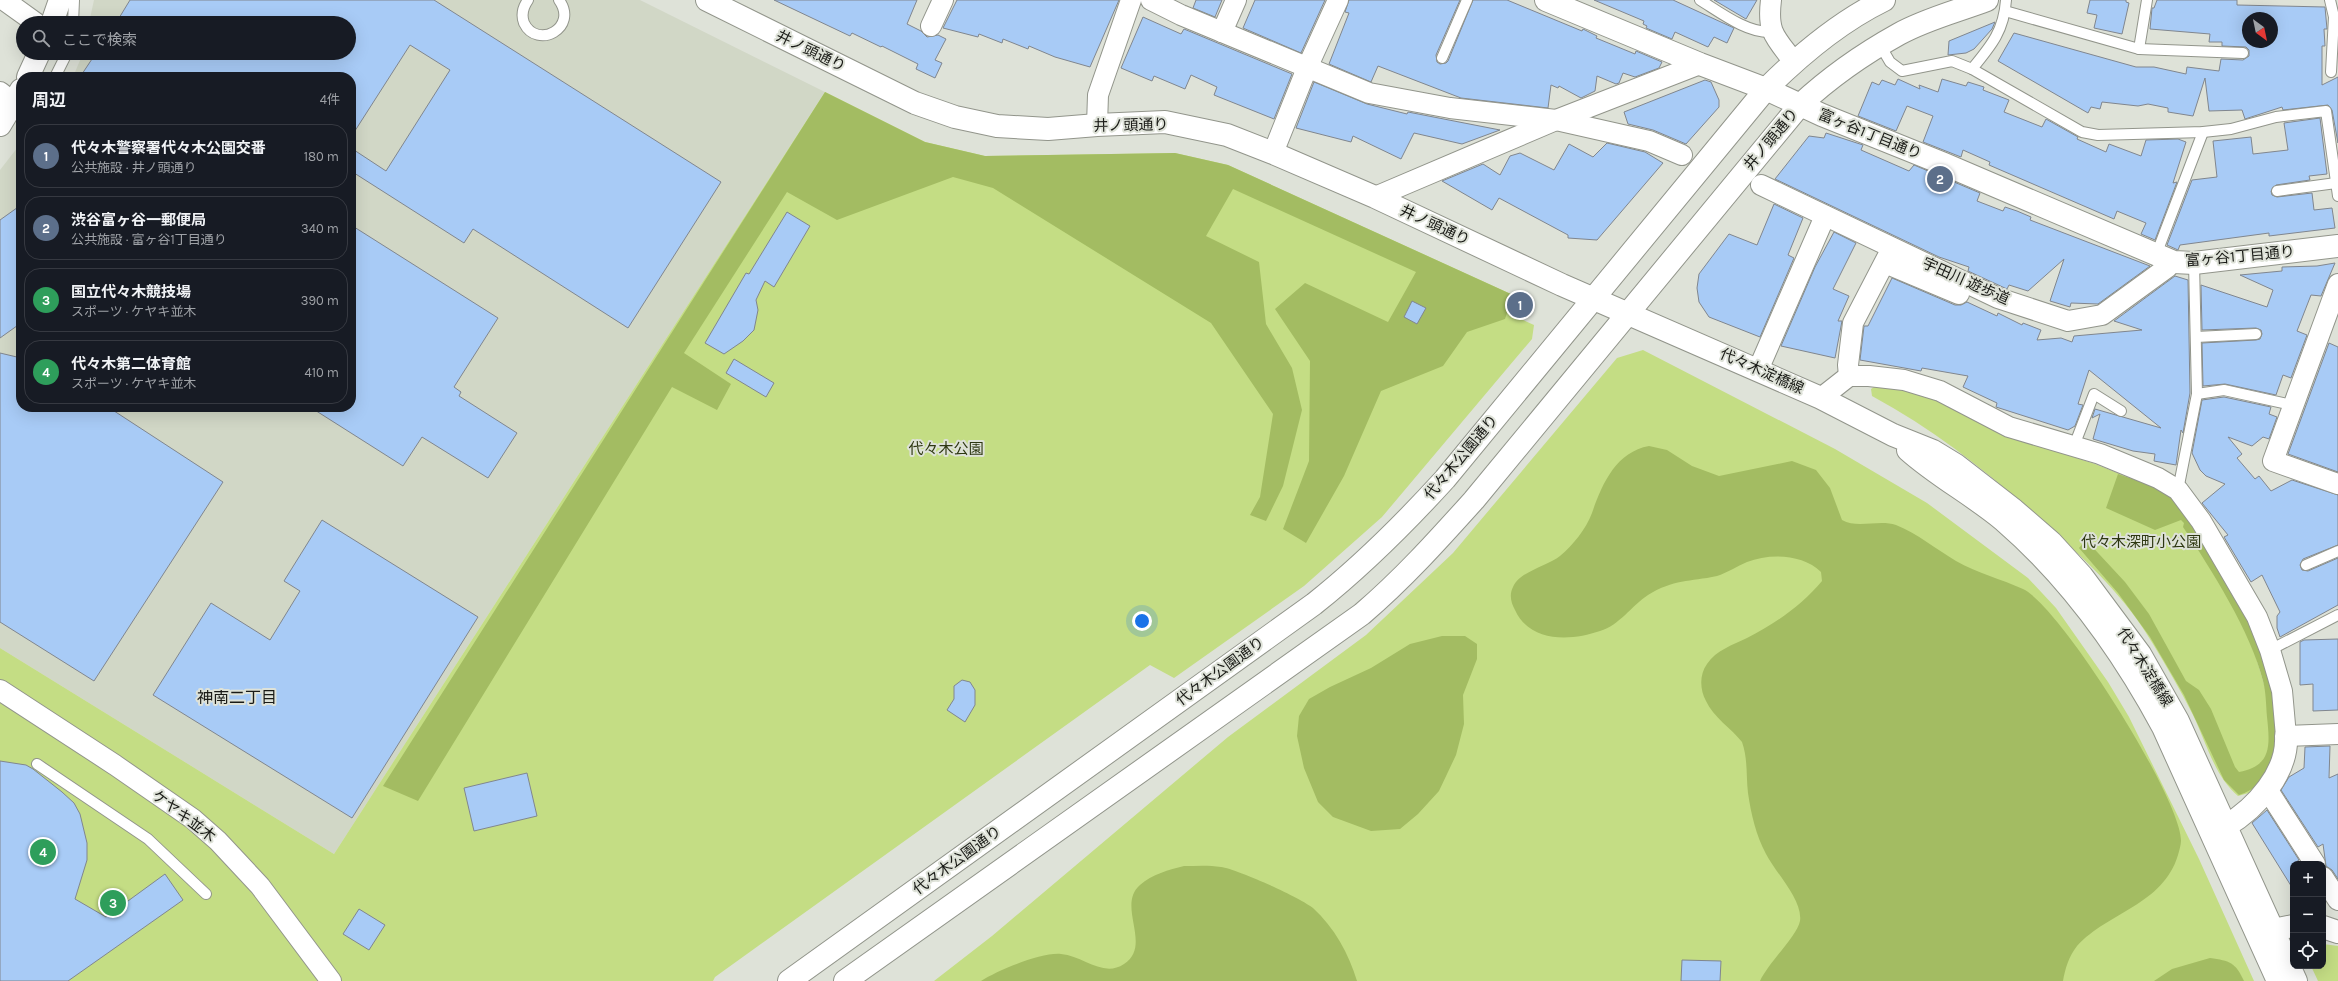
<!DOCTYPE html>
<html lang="ja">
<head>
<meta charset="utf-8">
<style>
	:root { --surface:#171b24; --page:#242831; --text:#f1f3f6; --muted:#9ea1a6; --line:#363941; --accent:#0d7be3 }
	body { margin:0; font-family:Karla,"Noto Sans JP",sans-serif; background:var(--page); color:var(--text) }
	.controls { position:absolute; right:12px; bottom:12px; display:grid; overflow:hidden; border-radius:8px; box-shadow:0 4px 16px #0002 }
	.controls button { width:36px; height:36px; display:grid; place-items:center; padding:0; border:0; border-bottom:1px solid var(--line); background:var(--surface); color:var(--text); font:20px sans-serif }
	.compass { position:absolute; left:2242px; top:12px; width:36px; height:36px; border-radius:50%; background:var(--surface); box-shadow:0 4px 16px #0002; rotate:147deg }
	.you { position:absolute; left:1142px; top:621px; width:14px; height:14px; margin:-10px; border:3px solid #fff; border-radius:50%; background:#1a73e8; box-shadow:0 0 0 6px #1a73e833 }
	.badge { display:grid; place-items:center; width:26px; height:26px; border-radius:50%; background:var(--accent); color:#fff; font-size:13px; font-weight:700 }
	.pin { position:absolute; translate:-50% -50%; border:2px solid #fff; box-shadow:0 1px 4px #0006 }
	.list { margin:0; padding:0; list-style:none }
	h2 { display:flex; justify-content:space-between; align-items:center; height:52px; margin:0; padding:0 16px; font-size:17px }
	h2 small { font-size:13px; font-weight:400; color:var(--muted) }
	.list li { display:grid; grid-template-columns:26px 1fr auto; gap:12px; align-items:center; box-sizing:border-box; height:64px; margin:0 8px 8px; padding:0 8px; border:1px solid var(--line); border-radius:16px }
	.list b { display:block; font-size:15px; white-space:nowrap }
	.list p { margin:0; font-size:13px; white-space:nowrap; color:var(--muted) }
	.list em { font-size:13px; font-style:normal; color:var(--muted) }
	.icon { flex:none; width:22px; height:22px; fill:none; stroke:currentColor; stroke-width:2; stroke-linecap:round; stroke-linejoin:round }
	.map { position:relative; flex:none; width:2338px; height:981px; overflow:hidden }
	.search { position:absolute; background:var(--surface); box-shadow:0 4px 16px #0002; left:16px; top:16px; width:340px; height:44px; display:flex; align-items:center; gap:10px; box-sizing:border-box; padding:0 14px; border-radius:22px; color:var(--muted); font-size:15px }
	.panel { position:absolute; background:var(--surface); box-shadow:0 4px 16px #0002; left:16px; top:72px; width:340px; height:340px; border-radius:16px }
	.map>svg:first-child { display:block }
	.built { fill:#d1d7c6 }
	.green { fill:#c4dd84 }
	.forest { fill:#a3bc62 }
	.building { fill:#a8cbf6; stroke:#80868e; fill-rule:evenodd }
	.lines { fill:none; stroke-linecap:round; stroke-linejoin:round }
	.lane-casing { stroke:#92958b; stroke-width:12 }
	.street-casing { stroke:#92958b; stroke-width:22 }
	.secondary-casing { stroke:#92958b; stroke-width:24 }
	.lane { stroke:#fff; stroke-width:10 }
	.street { stroke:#fff; stroke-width:20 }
	.secondary { stroke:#fff; stroke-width:22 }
	.labels { text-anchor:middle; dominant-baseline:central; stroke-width:4; stroke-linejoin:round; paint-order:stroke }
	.street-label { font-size:15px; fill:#1a1b17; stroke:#dee2d8 }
	.park-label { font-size:15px; fill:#2d3711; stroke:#dee2d8 }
	.neighbourhood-label { font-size:16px; fill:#1a1b17; stroke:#dee2d8 }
</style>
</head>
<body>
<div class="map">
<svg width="2338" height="981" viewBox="0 0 2338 981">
	<rect width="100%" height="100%" fill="#dee2d8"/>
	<!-- built -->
	<polygon class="built" points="94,0 640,0 825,92 334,854 0,648 0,170 21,143 21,407 351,407 351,77 73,77 83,53 349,53 349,23 89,23"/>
	<!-- green -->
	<g class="green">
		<polygon points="825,92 925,142 985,156 1175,153 1228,165 1513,295 1510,314 1534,325 1532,339 1382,517 1304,586 1174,678 1150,665 715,977 713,981 0,981 0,648 334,854"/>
		<polygon points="1643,350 1835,449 1927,503 2028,578 2056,608 2108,682 2129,717 2199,859 2254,981 934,981 992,936 1228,737 1366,635 1453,553 1617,358"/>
		<path d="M1877,385L1915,390L2003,434L2095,464L2150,486L2170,497L2189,518L2238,596L2278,732L2252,792L2238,796C2215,777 2206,742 2193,715C2181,691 2167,667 2153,644C2126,598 2090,564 2051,529C1995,478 1939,432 1872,396L1871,389Z"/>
		<polygon points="2323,944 2338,946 2338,981 2318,981 2311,966 2323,966"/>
	</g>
	<!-- forest -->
	<g class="forest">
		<polygon points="825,92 925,142 985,156 1175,153 1228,165 1513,295 1505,319 1467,332 1443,366 1381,391 1344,476 1306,543 1283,529 1309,461 1310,361 1275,309 1305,283 1388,322 1416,272 1233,189 1206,236 1259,262 1266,324 1292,368 1302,410 1283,486 1266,521 1250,515 1260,497 1273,414 1211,323 993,188 953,177 837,220 787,192 684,353 731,384 717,410 672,387 418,801 383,786"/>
		<path d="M1649,446L1667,450L1692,466L1719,476L1792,461L1816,470L1830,488L1842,520C1858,529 1879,519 1896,525C1917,533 1937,550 1956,561C1977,573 2001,579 2023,589C2061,607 2182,800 2181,841C2181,845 2179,851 2178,855C2163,905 2108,912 2077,946C2069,956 2065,969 2063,981H1760C1769,962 1797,936 1800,921C1803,900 1775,872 1766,854C1756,835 1751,814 1748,793C1746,776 1748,759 1742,742C1732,729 1713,717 1706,701C1700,690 1699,675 1707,664C1716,650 1733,645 1747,638C1775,624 1802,605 1822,581L1821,572C1803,554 1770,553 1747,562C1737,566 1727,573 1717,576C1689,582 1674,579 1648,595C1631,606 1620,625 1600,631C1571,641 1530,643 1515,610C1511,603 1509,595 1513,587C1520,571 1548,566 1560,556C1573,545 1586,529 1592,513C1602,484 1616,452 1649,446Z"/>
		<path d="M2118,474C2134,480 2157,486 2171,498C2189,514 2201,538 2214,560C2231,588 2252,618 2263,650C2272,674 2281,730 2276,755C2272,774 2256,790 2239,795L2224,780L2184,695L2150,637L2118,593L2079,548L2086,540L2125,582L2149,614L2186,681L2199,690L2211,709L2235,767L2239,772C2272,766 2270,745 2267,717C2266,705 2266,692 2263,681C2251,632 2211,569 2183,527L2184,523L2181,520L2155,530L2106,508Z"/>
		<polygon points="1442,636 1465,636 1477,644 1477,659 1463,695 1464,724 1456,755 1439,791 1418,814 1400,829 1371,831 1333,817 1318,802 1304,768 1297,736 1299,716 1309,699 1330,687 1371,668 1410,644"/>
		<path d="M1184,866C1196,866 1209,865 1221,867C1237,869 1301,898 1313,908C1334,927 1349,954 1357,981H981C998,970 1042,952 1061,954C1084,956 1103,978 1124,964C1153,945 1116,906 1140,885C1152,874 1169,870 1184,866Z"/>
		<path d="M2210,958C2230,961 2235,962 2244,981H2154L2172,969Z"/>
	</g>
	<!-- building -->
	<g class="building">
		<polygon points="130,0 434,0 721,182 628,328 473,229 464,243 351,171 351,148 386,171 450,70 410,45 351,137 351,77 80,77 96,53 349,53 349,23 116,23"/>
		<polygon points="774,0 917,0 907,24 921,31 927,37 938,35 946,39 935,60 942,63 935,78 916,69 918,64 882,46 881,47 852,33 850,36"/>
		<polygon points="957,0 1119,0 1090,67 1055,57 1029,46 1028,49 1003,39 1002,43 979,34 978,37 943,28"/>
		<polygon points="1196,0 1222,0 1215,17 1193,8"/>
		<polygon points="1255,0 1325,0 1301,53 1243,28"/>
		<polygon points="1349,0 1460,0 1436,55 1437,62 1440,64 1446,63 1448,61 1473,0 1507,0 1582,31 1583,29 1597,36 1596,38 1635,54 1636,51 1662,62 1659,68 1635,77 1623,73 1619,83 1616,84 1597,76 1595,91 1581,98 1559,86 1558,88 1551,85 1548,108 1461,98 1378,66 1371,82 1329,64 1349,13 1345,12"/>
		<polygon points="1594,0 1673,0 1734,28 1727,43 1714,37 1708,47 1675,32 1672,39 1646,28 1647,26 1643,24 1644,21"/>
		<polygon points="1714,0 1757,0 1746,19"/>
		<polygon points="2090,0 2126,0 2126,2 2129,3 2122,34 2094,28 2097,15 2087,13"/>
		<path d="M2157,0H2237V5L2325,7L2327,29H2324L2325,46H2322V85L2338,77V143L2332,110L2328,105L2283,110L2282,107L2245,119L2242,110L2209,111L2205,78L2193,116L2168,112V108L2148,104L2138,106L2102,102L2100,109L2091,107L2088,113L1998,61L2014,33L2136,67H2154L2186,74L2187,67L2219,71L2221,59L2243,60L2249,56V50L2246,47L2222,46V42H2209L2210,34L2150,29L2152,8H2154ZM2248,18H2272V42H2248Z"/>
		<polygon points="1143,17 1181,34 1184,29 1292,74 1274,119 1214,95 1217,87 1191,75 1185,89 1154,76 1152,81 1121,68"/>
		<polygon points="1995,22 1992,29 1974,49 1966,53 1948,55 1949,41"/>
		<polygon points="1898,79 1920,89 1919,85 1938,92 1942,79 1966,86 1968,82 1984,87 1983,90 2009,100 2004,112 2042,127 2046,119 2078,137 2077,139 2106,152 2109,144 2141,156 2146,140 2178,139 2186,142 2173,183 2177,182 2155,240 2141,234 2146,223 2117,211 2114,219 1989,165 1990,162 1963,150 1961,157 1923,142 1933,116 1907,106 1896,131 1858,116 1872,82 1879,85 1882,80 1895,85"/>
		<polygon points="1705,80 1711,82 1719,100 1719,107 1686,144 1653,130 1628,124 1624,112"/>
		<polygon points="1314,82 1367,104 1407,114 1408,112 1500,130 1462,144 1414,133 1401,159 1353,136 1351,142 1296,128"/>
		<polygon points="2320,118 2327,174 2309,176 2310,180 2276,185 2271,191 2272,195 2277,197 2312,193 2314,210 2332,208 2335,228 2269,236 2269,233 2180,245 2178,250 2167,245 2192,180 2217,177 2213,141 2251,137 2253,154 2288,150 2284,123"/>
		<polygon points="1826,133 1863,145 1861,150 1909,171 1914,165 1980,193 1977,201 2003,211 2005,207 2017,211 2031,217 2030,220 2150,266 2098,304 2071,303 2070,307 2050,301 2064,259 2028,291 2009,285 2007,289 1968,271 1969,267 1939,257 1775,179 1809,136 1824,138"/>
		<polygon points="1607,143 1645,152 1663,163 1597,240 1568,238 1568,235 1499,198 1492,210 1442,181 1483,164 1500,175 1510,156 1520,153 1554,170 1569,144 1593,157"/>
		<polygon points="1774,204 1803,218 1788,255 1794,258 1760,337 1709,317 1699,302 1697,288 1699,274 1729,234 1757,245"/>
		<polygon points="21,205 21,323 0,338 0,220"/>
		<polygon points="787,212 810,226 774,287 765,281 756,300 758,310 754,330 743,341 724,354 705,343 746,273 749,274"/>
		<polygon points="351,225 498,318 454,387 461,392 459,396 517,433 488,478 422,437 403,466 310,407 351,407"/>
		<polygon points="1834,232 1856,243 1833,289 1849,296 1838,321 1842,321 1835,358 1781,346 1815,267"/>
		<polygon points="2335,263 2321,296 2311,295 2297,331 2307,335 2291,378 2283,375 2276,395 2225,384 2203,386 2202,343 2256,340 2260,339 2262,334 2261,330 2256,328 2202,330 2201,285 2267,307 2273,290 2240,275 2282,271 2282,267 2317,266"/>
		<polygon points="2175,276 2188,280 2190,393 2183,433 2181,430 2176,465 2154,461 2155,454 2133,451 2093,439 2100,414 2092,418 2095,409 2161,428 2089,370 2078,404 2083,405 2075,426 2068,430 1996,407 1997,403 1963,387 1968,376 1922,368 1921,371 1860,360 1864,326 1868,326 1892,278 1955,305 1961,305 1967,302 1997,316 1998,313 2022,325 2023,323 2041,330 2037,340 2061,338 2072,342 2074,336 2142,330 2114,321"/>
		<polygon points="1412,301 1426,308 1417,324 1404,317"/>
		<polygon points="2329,343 2338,347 2338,472 2288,454"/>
		<polygon points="0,353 21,358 21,407 108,407 223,482 94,681 0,622"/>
		<polygon points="734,359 774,383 766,397 726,373"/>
		<polygon points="2224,397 2271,407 2269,414 2277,417 2269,439 2263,437 2252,446 2228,437 2242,454 2237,458 2255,479 2259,476 2271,491 2292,480 2338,495 2338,545 2303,559 2300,565 2302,570 2308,571 2338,558 2338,605 2280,637 2277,628 2277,616 2280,612 2262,575 2251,582 2224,537 2228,535 2202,503 2225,484 2206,476 2200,470 2192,453 2202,400"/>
		<polygon points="322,520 478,617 352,818 153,695 211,603 270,640 300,591 284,581"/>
		<polygon points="2338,639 2338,710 2313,711 2313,684 2300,685 2300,642 2304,640"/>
		<polygon points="962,680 970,682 975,690 975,705 965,722 947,710 954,699 954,686"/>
		<polygon points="2330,746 2329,778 2338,774 2338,879 2332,870 2326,866 2323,844 2318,847 2281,790 2289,777 2304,768 2305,747"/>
		<polygon points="0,761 26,765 33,769 62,792 74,803 80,814 87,843 87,860 75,899 106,917 165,874 183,900 68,981 0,981"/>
		<polygon points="527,773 537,816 474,831 464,788"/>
		<polygon points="2267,810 2299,860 2293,864 2293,889 2252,823"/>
		<polygon points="359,909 385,925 369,950 343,934"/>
		<polygon points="1682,960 1721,961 1720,981 1681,981"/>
	</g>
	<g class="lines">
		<!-- lane casing -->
		<g class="lane-casing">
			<g id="lane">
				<path d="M528,0C523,7 521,15 524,23C537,50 579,28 559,0"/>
				<path d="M1700,0C1721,13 1747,33 1771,32"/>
				<polyline points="2330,0 2334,17 2331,72"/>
				<polyline points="2005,11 2139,49 2243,53"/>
				<polyline points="73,23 74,0"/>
				<polyline points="1880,45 1890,62 1902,71 1952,61 1972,69 2082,132 2098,135 2203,132 2231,129 2276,117 2326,111 2338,196"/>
				<polyline points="2139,49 2147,0"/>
				<polyline points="1442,58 1467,0"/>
				<path d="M1972,69C1991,46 2004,31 2006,0"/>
				<polyline points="55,77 67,53"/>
				<polyline points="2277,191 2336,183"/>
				<polyline points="2156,255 2203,132"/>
				<polyline points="2196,337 2256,334"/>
				<polyline points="2197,394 2224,390 2292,405"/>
				<polyline points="2074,446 2094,394 2121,411"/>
				<polyline points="2178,490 2197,394 2194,263"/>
				<polyline points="2306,565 2338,551"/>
				<polyline points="2270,650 2338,615"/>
				<polyline points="37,764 148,839 206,894"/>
			</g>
		</g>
		<!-- street casing -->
		<g class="street-casing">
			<g id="street">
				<polyline points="4,0 36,23"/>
				<polyline points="1151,0 1181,15 1369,93 1450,108 1556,120 1649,141 1682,155"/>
				<path d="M1771,0C1767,33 1775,37 1794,62"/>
				<polyline points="931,26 943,0"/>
				<polyline points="1222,32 1236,0"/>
				<polyline points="0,92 14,103"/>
				<polyline points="1097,125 1098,95 1131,0"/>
				<polyline points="1273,153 1307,68 1338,0"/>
				<polyline points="1761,185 1998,298 2068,321 2102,315 2168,267"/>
				<polyline points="1375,197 1556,120 1700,64"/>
				<polyline points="1885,263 1959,294"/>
				<polyline points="2338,284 2273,461 2338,484"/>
				<polyline points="1758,370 1825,216"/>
				<polyline points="1849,376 1848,365 1853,323 1892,248"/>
				<polyline points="1821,398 1849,376 1869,376 1904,380 1940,391 2009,427 2100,454 2158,478 2178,490 2201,521 2257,617 2270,650 2282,691 2286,736 2338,734"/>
				<polyline points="0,690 115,765 193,819 218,841 260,886 331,981"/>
				<polyline points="2267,789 2315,864"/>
				<polyline points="2323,877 2338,900"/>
			</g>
		</g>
		<!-- secondary casing -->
		<g class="secondary-casing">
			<g id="secondary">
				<polyline points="707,0 915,103 955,117 997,126 1048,129 1097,125 1165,122 1227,135 1273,153 1375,197 1562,285 1821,398 1893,435 1933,451 1956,465 2014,510 2051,542 2082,576 2140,654 2178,721 2296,981"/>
				<polyline points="1546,0 1700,64 1766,89 1822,115 1944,164 2174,262 2194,263 2338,246"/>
				<polyline points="52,23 60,0"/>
				<polyline points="28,77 39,53"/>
				<polyline points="0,125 21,90"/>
				<path d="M1908,450C1937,476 1973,495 2003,520C2070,578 2121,649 2163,727L2278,981"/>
				<path d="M2226,826C2256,808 2288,773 2286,736"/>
				<polyline points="2323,927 2338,932"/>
				<polyline points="2273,930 2293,926"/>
				<path d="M789,981L1314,604C1362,566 1404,524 1445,479L1766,89C1801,54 1839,22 1884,0"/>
				<path d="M845,981L1362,614C1403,579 1438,540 1474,500L1800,105C1830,77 1863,54 1899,34C1926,19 1958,11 1987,0"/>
			</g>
		</g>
		<!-- lane -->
		<use href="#lane" class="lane"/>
		<!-- street -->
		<use href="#street" class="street"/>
		<!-- secondary -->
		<use href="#secondary" class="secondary"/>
	</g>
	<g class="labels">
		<!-- street labels -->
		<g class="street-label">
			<text transform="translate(811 51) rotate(26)">井ノ頭通り</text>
			<text transform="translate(1131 125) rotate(-1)">井ノ頭通り</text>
			<text transform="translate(1870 134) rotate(22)">富ヶ谷1丁目通り</text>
			<text transform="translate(1771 139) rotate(-50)">井ノ頭通り</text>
			<text transform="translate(1435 225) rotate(25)">井ノ頭通り</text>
			<text transform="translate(2240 256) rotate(-5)">富ヶ谷1丁目通り</text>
			<text transform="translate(1966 281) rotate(24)">宇田川 遊歩道</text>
			<text transform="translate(1762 371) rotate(24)">代々木淀橋線</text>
			<text transform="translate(1461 457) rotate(-50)">代々木公園通り</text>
			<text transform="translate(2145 667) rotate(58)">代々木淀橋線</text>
			<text transform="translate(1220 671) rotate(-36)">代々木公園通り</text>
			<text transform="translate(184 816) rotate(37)">ケヤキ並木</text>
			<text transform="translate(957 860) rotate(-36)">代々木公園通り</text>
		</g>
		<!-- park labels -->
		<g class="park-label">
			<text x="946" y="449">代々木公園</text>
			<text x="2141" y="542">代々木深町小公園</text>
		</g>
		<!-- neighbourhood labels -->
		<g class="neighbourhood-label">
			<text x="237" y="697">神南二丁目</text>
		</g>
	</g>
</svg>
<div class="controls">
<button>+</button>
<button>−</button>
<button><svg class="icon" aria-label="locate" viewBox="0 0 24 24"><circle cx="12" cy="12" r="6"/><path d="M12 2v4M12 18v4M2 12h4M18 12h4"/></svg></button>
</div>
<svg class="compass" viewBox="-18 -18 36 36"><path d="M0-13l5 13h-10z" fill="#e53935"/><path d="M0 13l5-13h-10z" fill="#9ea1a6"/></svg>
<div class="you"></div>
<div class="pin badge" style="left:1520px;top:305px;background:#5c6f8a">1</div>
<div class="pin badge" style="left:1940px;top:179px;background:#5c6f8a">2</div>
<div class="pin badge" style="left:113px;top:903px;background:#2e9e5b">3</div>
<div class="pin badge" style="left:43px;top:852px;background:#2e9e5b">4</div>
<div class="search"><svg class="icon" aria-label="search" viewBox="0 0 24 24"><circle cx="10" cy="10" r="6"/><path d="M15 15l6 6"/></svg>ここで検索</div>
<section class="panel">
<h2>周辺<small>4件</small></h2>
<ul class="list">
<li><span class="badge" style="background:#5c6f8a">1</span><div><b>代々木警察署代々木公園交番</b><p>公共施設 · 井ノ頭通り</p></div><em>180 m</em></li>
<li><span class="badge" style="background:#5c6f8a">2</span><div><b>渋谷富ヶ谷一郵便局</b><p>公共施設 · 富ヶ谷1丁目通り</p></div><em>340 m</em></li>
<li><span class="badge" style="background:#2e9e5b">3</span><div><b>国立代々木競技場</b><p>スポーツ · ケヤキ並木</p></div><em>390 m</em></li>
<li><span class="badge" style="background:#2e9e5b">4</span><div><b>代々木第二体育館</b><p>スポーツ · ケヤキ並木</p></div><em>410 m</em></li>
</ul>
</section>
</div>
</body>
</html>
